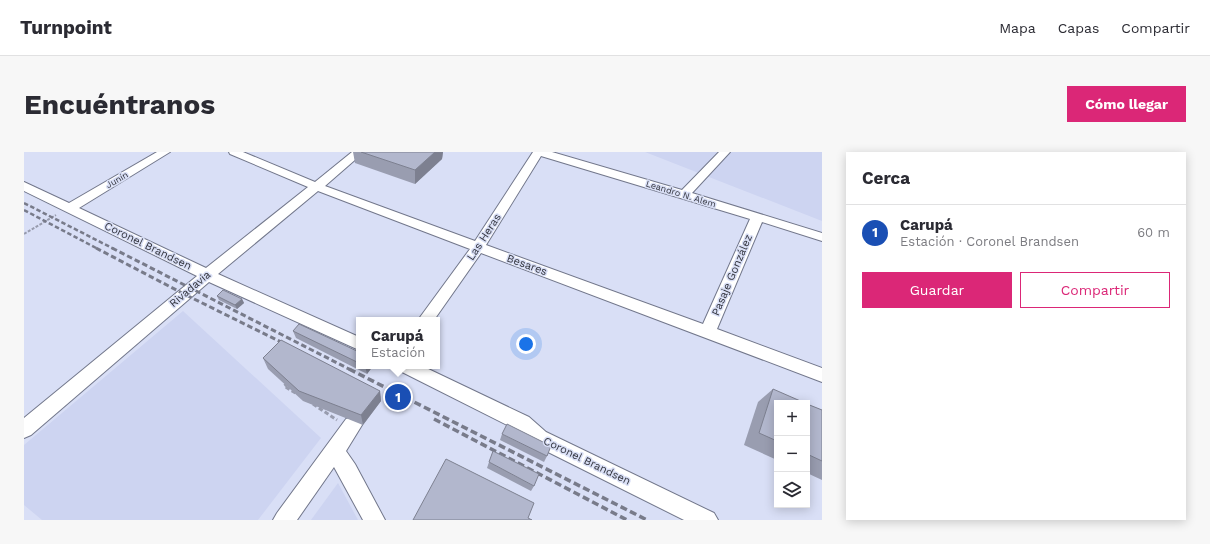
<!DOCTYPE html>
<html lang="es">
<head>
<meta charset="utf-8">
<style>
	:root { --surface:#fff; --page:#f7f7f7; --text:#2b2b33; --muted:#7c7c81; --line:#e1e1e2; --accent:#db2777 }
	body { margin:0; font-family:"Work Sans",sans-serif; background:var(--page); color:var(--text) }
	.controls { position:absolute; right:12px; bottom:12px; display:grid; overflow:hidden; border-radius:0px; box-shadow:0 2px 10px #0003 }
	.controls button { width:36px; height:36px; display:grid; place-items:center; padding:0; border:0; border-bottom:1px solid var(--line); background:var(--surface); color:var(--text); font:20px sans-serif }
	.you { position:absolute; left:502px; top:192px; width:14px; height:14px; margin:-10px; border:3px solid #fff; border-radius:50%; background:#1a73e8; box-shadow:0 0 0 6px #1a73e833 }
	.badge { display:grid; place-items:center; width:26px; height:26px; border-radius:50%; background:var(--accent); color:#fff; font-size:13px; font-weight:700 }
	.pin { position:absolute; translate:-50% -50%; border:2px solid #fff; box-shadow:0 1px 4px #0006 }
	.popup { position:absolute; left:332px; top:165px; width:84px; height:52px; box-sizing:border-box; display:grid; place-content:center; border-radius:0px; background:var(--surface); filter:drop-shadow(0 1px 3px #0005); font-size:13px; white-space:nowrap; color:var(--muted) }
	.popup b { font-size:15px; color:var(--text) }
	.popup::after { content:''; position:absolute; left:50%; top:100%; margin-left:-8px; border:8px solid transparent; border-top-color:var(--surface) }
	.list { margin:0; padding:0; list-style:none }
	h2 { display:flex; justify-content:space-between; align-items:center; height:52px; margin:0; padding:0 16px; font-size:17px }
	h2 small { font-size:13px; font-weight:400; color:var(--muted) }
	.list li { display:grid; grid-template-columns:26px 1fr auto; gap:12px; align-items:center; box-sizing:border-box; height:56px; padding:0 16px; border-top:1px solid var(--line) }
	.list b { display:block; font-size:15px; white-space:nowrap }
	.list p { margin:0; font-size:13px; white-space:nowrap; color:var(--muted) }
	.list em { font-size:13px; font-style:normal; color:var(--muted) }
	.actions { display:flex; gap:8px; padding:12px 16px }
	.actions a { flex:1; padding:9px 0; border:1px solid var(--accent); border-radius:0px; text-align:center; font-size:14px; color:var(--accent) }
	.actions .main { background:var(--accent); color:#fff }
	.icon { flex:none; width:22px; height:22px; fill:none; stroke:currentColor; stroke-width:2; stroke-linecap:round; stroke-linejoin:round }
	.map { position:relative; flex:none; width:798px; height:368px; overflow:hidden; border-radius:0px }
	header { display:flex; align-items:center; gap:24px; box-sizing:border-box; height:56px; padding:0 20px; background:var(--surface); border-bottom:1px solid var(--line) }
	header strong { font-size:19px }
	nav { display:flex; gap:22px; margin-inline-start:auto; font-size:14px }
	.intro { display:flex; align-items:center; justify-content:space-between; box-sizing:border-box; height:96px; padding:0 24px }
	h1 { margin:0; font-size:28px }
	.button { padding:10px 18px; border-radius:0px; background:var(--accent); color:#fff; font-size:14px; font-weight:700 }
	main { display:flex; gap:24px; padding:0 24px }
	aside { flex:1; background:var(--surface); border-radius:0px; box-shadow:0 2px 10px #0003 }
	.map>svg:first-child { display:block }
	.built { fill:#cdd4f1 }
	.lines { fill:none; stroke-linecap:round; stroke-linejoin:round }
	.minor-casing { stroke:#72778b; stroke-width:2 }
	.path-far1 { stroke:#989cae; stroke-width:2; stroke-dasharray:3 1.5; stroke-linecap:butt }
	.path { stroke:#989cae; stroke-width:3; stroke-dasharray:4.5 2.5; stroke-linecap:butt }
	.minor { fill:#fff; fill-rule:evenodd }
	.rail-far2 { stroke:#787b8a; stroke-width:2.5; stroke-dasharray:4.5 2.5; stroke-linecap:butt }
	.rail-far1 { stroke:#787b8a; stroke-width:3; stroke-dasharray:5.5 3; stroke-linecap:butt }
	.rail { stroke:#787b8a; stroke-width:3.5; stroke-dasharray:7 3.5; stroke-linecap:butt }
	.wall { fill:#999db0 }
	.shaded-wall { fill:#7d8090 }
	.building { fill:#b2b7cd; stroke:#7d8090 }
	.labels { text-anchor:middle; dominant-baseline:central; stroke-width:3; stroke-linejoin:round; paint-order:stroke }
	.far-street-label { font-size:9px; fill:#33353e; stroke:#d9dff6 }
	.street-label { font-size:11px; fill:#33353e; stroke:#d9dff6 }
</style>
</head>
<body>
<header>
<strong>Turnpoint</strong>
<nav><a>Mapa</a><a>Capas</a><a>Compartir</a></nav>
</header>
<div class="intro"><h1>Encuéntranos</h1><a class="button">Cómo llegar</a></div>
<main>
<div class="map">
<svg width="798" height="368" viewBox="0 0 798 368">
	<rect width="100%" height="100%" fill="#d9dff6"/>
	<!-- built -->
	<g class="built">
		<polygon points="621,0 798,0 798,69"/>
		<polygon points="159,159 297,286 234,368 18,368 0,353 0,293"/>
		<polygon points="314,331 334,368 287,368"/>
	</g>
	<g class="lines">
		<!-- minor casing -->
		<g class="minor-casing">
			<g id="minor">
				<path d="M133,0H146L55,56L182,116L284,35L206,2L205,0H219L291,30L328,0H340L301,34L451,89L509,0H528L658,38L695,0H706L668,41L798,81V89L738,70L693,177L798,216V230L457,101L410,168H394L446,97L294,39L194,122L335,185V198L185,130L7,283L0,286V266L173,124L0,39V30L45,51ZM517,4L726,67L679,172L462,93Z"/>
				<polygon points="374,214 398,214 505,265 522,280 690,361 694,368 660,368 508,292 491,277 376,219"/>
				<polygon points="329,265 336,267 338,273 322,299 331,312 361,368 339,368 310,315 273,368 249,368 253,361 322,267"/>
			</g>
		</g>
		<!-- path-far1 -->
		<polyline class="path-far1" points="0,82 32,63"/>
		<!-- path -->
		<g class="path">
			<polyline points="264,231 260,234 273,242"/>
			<polyline points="289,252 313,268"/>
		</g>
		<!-- minor -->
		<use href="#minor" class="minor"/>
		<!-- rail-far2 -->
		<g class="rail-far2">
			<polyline points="0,51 90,97"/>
			<polyline points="0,58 74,97"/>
		</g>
		<!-- rail-far1 -->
		<g class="rail-far1">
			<polyline points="72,96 160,142 265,194"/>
			<polyline points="88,96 327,218"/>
		</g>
		<!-- rail -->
		<g class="rail">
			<polyline points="325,217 623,368"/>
			<polyline points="410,267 603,368"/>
		</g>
	</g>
	<!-- wall -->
	<g class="wall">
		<polygon points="329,0 419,0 418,7 391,32 331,11"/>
		<polygon points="193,144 218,147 220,151 213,157 195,148"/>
		<polygon points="269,179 335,200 335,214 349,214 343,222 272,186"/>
		<polygon points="239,206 356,239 357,249 339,273 279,249 244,217"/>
		<polygon points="749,237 753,251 753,308 720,293 734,250"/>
		<polygon points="783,252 798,258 798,328 783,321"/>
		<polygon points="478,282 523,304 520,310 476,288"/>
		<polygon points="465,310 510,334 507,339 463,316"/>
	</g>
	<!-- shaded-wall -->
	<g class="shaded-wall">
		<polygon points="411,0 419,0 418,7 391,32 391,18"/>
		<polygon points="218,147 220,151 213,157 211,153"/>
		<polygon points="341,214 349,214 343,222"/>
		<polygon points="356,239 357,249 339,273 337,263"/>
	</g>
	<!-- building -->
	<g class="building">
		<polygon points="337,0 411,0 391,18"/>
		<polygon points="199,138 218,147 211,153 193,144"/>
		<polygon points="275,172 335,200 335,211 269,179"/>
		<polygon points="257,188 356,239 337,263 275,239 239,206"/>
		<polygon points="749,237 781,251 753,251 753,289 735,281"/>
		<polygon points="783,252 798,258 798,309 783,302"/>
		<polygon points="483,272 527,294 523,304 478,282"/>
		<polygon points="469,299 515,322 510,334 465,310"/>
		<polygon points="422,307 510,351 504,366 508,368 389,368"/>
	</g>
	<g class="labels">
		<!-- far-street labels -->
		<g class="far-street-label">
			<text transform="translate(93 28) rotate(-30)">Junín</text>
			<text transform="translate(657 42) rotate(17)">Leandro N. Alem</text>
		</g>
		<!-- street labels -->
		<g class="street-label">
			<text transform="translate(460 85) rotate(-57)">Las Heras</text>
			<text transform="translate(124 94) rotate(26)">Coronel Brandsen</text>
			<text transform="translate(503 113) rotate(20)">Besares</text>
			<text transform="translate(708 123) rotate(-67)">Pasaje González</text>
			<text transform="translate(166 137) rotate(-40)">Rivadavia</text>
			<text transform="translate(563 309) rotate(26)">Coronel Brandsen</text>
		</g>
	</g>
</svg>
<div class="controls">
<button>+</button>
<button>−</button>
<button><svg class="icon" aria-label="layers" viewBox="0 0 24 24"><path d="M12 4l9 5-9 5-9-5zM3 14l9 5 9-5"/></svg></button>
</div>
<div class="you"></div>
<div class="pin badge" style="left:374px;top:245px;background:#1a4fb4">1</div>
<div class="popup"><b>Carupá</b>Estación</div>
</div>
<aside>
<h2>Cerca<small></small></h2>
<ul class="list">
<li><span class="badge" style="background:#1a4fb4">1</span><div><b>Carupá</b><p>Estación · Coronel Brandsen</p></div><em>60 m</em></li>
</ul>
<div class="actions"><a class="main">Guardar</a><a>Compartir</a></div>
</aside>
</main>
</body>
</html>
